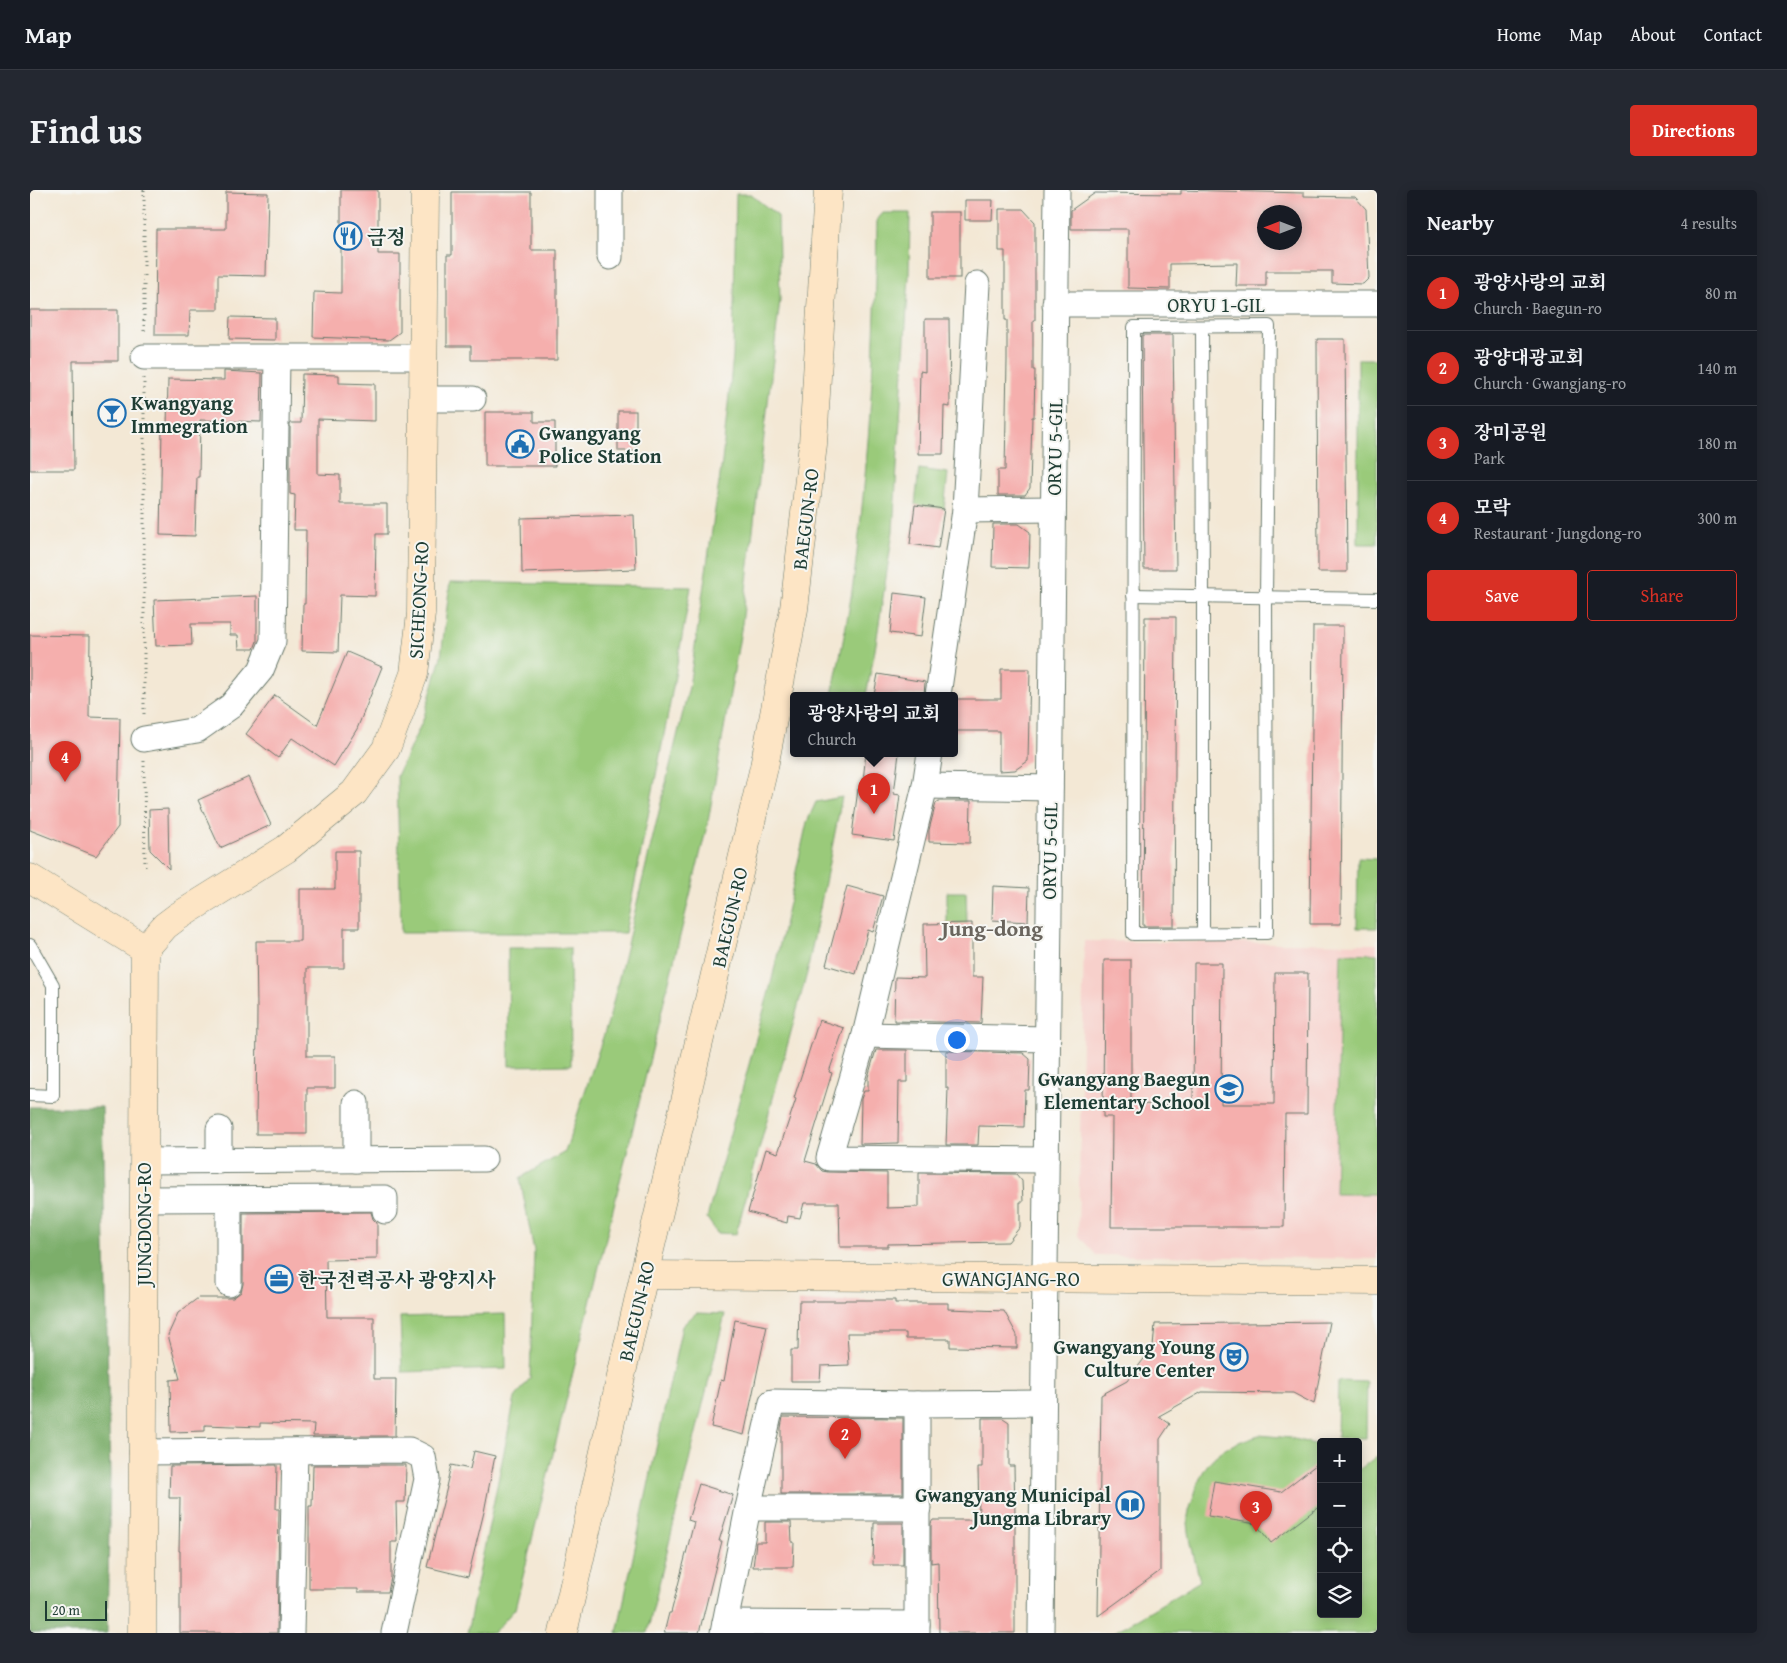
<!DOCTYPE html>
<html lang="en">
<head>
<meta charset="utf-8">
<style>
	:root { --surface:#171b24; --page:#242831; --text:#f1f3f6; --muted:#9ea1a6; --line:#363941; --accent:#d93025 }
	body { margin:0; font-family:"Gentium Book Plus","Noto Serif KR",serif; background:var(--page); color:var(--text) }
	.controls { position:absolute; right:15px; bottom:15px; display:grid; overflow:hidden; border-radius:5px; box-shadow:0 2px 12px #0003 }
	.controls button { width:45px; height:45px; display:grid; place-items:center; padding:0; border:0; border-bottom:1px solid var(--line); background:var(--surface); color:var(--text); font:25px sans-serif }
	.compass { position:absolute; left:1227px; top:15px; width:45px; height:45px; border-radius:50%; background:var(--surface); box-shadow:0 2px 12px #0003; rotate:270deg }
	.scale { position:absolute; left:15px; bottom:12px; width:62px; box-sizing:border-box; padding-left:5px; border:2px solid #1f3d34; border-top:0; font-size:14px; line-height:18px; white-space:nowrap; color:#1f3d34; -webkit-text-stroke:4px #f6f6f2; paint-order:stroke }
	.you { position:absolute; left:926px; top:849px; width:18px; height:18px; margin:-12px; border:4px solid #fff; border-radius:50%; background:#1a73e8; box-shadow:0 0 0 8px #1a73e833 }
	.badge { display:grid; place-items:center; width:32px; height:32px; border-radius:50%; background:var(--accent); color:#fff; font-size:16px; font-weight:700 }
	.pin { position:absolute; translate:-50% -41px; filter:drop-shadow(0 1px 2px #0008) }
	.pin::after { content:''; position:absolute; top:26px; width:18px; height:15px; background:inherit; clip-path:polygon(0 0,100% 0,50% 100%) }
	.popup { position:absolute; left:760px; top:502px; width:168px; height:65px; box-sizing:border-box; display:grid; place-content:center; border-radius:5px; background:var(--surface); filter:drop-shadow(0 1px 4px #0005); font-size:16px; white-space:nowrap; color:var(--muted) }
	.popup b { font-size:19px; color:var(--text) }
	.popup::after { content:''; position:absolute; left:50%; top:100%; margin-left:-10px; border:10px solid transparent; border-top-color:var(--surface) }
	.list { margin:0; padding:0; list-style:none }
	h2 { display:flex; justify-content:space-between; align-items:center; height:65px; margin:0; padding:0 20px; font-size:21px }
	h2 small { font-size:16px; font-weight:400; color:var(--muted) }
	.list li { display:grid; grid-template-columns:32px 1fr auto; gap:15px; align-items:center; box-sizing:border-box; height:75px; padding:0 20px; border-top:1px solid var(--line) }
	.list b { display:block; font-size:19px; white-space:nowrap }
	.list p { margin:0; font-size:16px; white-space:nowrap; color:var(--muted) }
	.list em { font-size:16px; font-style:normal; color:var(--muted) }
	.actions { display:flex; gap:10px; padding:15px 20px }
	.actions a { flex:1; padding:11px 0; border:1px solid var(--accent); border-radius:5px; text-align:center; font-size:18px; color:var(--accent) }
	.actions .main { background:var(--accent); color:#fff }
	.icon { flex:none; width:28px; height:28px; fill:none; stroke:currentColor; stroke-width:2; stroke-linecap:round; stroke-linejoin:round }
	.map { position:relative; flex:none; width:1347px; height:1443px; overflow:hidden; border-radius:5px }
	header { display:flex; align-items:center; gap:30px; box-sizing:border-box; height:70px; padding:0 25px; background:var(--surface); border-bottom:1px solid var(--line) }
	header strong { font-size:24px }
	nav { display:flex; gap:28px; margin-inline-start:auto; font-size:18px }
	.intro { display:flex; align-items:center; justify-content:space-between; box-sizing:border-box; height:120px; padding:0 30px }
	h1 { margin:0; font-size:35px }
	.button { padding:12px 22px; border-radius:5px; background:var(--accent); color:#fff; font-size:18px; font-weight:700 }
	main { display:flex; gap:30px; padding:0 30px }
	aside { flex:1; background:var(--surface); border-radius:5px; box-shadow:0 2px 12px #0003 }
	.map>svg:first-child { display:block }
	.built { fill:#f7d0cb }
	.green { fill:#9aca7a; stroke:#5c8457 }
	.forest { fill:#7bae6a; stroke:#4d764f }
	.building { fill:#f5afad; fill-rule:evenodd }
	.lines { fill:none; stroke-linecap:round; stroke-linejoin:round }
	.lane-casing { stroke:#69796c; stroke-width:14 }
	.street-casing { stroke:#69796c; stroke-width:27 }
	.secondary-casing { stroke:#69796c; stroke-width:29 }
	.path { stroke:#69796c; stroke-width:3; stroke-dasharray:1 4; stroke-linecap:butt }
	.lane { stroke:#fff; stroke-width:12 }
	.street { stroke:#fff; stroke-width:25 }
	.secondary { stroke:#fde5c5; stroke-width:28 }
	.labels { text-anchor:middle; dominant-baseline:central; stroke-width:4; stroke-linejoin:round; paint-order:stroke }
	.poi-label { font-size:20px; font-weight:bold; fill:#1f3d34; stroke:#f6f6f2; text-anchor:start }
	.street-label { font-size:20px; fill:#1f3d34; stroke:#f6f6f2 }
	.quarter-label { font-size:22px; font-weight:bold; fill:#6a655e; stroke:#f6f6f2 }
</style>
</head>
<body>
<header>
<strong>Map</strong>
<nav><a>Home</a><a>Map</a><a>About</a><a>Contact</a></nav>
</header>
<div class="intro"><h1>Find us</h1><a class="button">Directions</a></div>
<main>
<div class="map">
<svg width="1347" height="1443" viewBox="0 0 1347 1443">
	<rect width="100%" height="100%" fill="#f6f6f2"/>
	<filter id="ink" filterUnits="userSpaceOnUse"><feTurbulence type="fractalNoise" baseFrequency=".02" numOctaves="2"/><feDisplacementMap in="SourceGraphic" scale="10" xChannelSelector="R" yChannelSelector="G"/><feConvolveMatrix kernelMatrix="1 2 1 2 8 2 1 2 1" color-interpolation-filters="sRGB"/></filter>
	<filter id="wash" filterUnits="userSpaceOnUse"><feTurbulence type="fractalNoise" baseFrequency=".0096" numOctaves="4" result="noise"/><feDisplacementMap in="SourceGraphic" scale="20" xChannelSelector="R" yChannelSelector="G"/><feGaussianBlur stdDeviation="1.12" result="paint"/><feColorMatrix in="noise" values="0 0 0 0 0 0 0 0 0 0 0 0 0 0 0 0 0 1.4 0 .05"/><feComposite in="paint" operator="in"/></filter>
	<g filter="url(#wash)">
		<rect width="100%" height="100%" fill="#f3e8d5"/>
		<!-- built -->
		<polygon class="built" points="1054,751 1347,754 1347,1069 1066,1065 1048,1045"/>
		<!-- green -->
		<g class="green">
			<polygon points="706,4 720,4 748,26 750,110 712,434 678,632 485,1419 463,1443 437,1443 485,1208 500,1188 504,1061 490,988 535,962 579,829 659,497 692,272 703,166"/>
			<path d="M853,23H880L879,86L863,341L845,460L836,505H802C811,461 821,416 826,371C840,258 846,144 847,30Z"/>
			<rect x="1328" y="169" width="19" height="185"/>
			<polygon points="889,279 918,283 914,319 885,315"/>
			<polygon points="420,392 661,397 639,519 595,743 371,743 367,586 393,530 411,467"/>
			<polygon points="812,607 777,783 706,1044 687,1043 677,1028 741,794 777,632 786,612"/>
			<polygon points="1328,668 1347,669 1347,738 1327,738"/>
			<polygon points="917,702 936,702 937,734 917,734"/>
			<polygon points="478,758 540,758 541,875 479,876"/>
			<polygon points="1311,763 1347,764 1347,1004 1305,1004"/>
			<polygon points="666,1123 695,1124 617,1443 587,1443 652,1136"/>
			<polygon points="475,1124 476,1179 372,1182 370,1127"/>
			<polygon points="1308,1191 1337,1192 1336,1248 1307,1248"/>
			<path d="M1229,1245L1261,1248L1291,1256V1424H1328V1278L1330,1279L1347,1266V1443H1083L1170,1391C1166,1374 1157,1343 1158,1326C1159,1319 1163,1310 1165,1303C1175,1266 1194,1256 1229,1245Z"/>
		</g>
		<!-- forest -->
		<polygon class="forest" points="0,917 72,917 80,1285 77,1443 0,1443"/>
		<g id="blocks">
			<!-- building -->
			<g class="building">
				<polygon points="311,0 348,0 348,64 370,64 370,142 359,150 283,147 284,102 311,103"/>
				<path d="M1151,0L1274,3V6L1325,7L1336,19L1339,88L1333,94L1302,93V81H1236V96H1206L1207,73L1140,74V99L1098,98V39H1041V20L1065,3L1151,4ZM1234,22H1264V52H1234Z"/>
				<polygon points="196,2 238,3 236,86 188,85 188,120 160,120 159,145 125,145 126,39 196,39"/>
				<polygon points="422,2 501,2 501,60 527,60 527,170 441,170 441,156 417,156 417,65 422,65"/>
				<polygon points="935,10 963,10 962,30 935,30"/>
				<polygon points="969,19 993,19 1005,32 1005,130 1003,130 1003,180 1005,180 1004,227 1002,227 1000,298 995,305 968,305 968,280 975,280 977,170 977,130 975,130 975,61 969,61"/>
				<rect x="900" y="22" width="30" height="66"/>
				<polygon points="0,120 88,120 88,171 43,171 44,280 0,280"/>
				<polygon points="200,127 245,128 245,150 199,149"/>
				<polygon points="895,129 919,129 920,217 914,216 913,264 888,264 890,181 895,182"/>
				<polygon points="1112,145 1143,145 1146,379 1114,379"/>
				<polygon points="1287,149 1315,149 1317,382 1288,382"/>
				<polygon points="194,181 232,183 231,232 170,230 169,287 167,287 165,346 130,345 132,238 137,238 138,189 194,190"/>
				<polygon points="272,184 309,185 309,193 345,194 345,231 288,229 288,284 310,285 310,314 357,314 357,344 346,344 345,406 310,405 308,462 272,461 273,414 275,414 276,340 264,340 265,305 260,304 260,233 271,233"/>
				<rect x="588" y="221" width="18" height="40"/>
				<polygon points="455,222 504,222 504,232 525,232 525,276 455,276"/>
				<polygon points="885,315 914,319 908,358 880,354"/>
				<polygon points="604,325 606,379 492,383 491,328"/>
				<polygon points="963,334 989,334 1000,342 999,378 962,377"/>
				<polygon points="864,403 896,407 891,447 860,443"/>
				<polygon points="227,406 227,451 224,459 209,459 208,445 200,445 200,434 161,434 162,455 126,456 124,410"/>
				<polygon points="1115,427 1146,427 1144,736 1113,736"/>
				<polygon points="1283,436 1313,436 1311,734 1280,734"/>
				<polygon points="0,445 60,446 59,527 90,528 88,637 66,666 0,640"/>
				<polygon points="317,462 352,477 327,539 304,576 262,548 248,568 216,544 245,505 287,535"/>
				<polygon points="971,479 1000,479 998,571 985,580 969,581 969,541 924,541 924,509 971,509"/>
				<polygon points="848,484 895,492 894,505 844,505"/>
				<polygon points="836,563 869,563 864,604 870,605 864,651 822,645 828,599 832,600"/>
				<polygon points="219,587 241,635 190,658 168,610"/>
				<polygon points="909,611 941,611 940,653 899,652 899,640 906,613"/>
				<polygon points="138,619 139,679 120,660 119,620"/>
				<polygon points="305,661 329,661 329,738 314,738 314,778 277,778 277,866 305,866 305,898 277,898 277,944 226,944 227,819 226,751 270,751 270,699 305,699"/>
				<polygon points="817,696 853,706 843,742 838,740 826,784 796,775"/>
				<polygon points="963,696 999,698 998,732 962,730"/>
				<polygon points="942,733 942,787 953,787 951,833 864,831 865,787 895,788 894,734"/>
				<polygon points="1074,770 1101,770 1101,914 1163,915 1164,773 1192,773 1191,914 1244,914 1245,783 1278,783 1277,924 1255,924 1254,1037 1081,1037 1082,927 1073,927"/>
				<polygon points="789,830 814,838 799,882 802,883 775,971 786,974 792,981 798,982 857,983 857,1018 889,1017 889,983 986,984 992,991 993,1012 990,1012 990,1037 978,1052 858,1054 858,1057 810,1057 809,1013 774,1013 770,1028 758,1026 757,1033 718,1022 736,959 748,963 766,909 764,908"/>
				<polygon points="846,860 877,860 877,892 869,892 868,953 830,954 831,909 834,901 838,901 838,887"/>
				<polygon points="916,861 993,863 1000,869 999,900 995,900 994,937 949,936 948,955 916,955 918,898 916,898"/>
				<polygon points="341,1022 343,1029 347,1033 347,1069 296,1070 297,1127 344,1127 344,1189 366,1189 365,1246 283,1246 284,1234 230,1233 230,1237 175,1235 175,1241 141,1242 140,1190 150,1189 138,1145 148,1123 168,1108 203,1108 211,1102 213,1094 213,1023"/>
				<polygon points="815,1110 865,1110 865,1113 918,1113 918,1119 974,1121 987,1145 987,1158 920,1157 920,1149 876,1149 876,1143 817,1143 819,1175 791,1176 790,1191 761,1191 761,1160 768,1160 769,1111 815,1111"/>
				<polygon points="705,1130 737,1136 714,1245 681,1237 691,1190 694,1191"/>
				<polygon points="1300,1132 1284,1214 1263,1203 1172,1202 1129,1226 1140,1234 1130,1249 1130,1381 1068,1426 1071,1205 1097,1191 1123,1157 1125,1134"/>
				<polygon points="753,1227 873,1228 873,1304 751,1304 751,1238"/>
				<polygon points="952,1228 973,1228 979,1232 979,1276 984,1276 985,1325 985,1443 909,1443 908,1372 901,1373 901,1333 903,1330 949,1330 948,1277 952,1277"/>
				<polygon points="444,1261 465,1266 454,1322 438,1387 397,1377 417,1297 416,1297 421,1275 440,1279"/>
				<polygon points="1291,1271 1291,1315 1241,1353 1226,1334 1178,1326 1184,1291 1251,1302"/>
				<polygon points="247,1275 246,1319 249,1319 247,1443 150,1443 150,1361 149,1361 150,1308 139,1308 140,1276"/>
				<polygon points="283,1275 376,1275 375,1312 366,1312 367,1352 361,1352 361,1387 358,1402 328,1402 328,1399 279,1399 279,1316 282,1316"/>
				<polygon points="669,1294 703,1305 689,1351 692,1351 669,1443 634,1443 639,1423 641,1423 664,1332 658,1330"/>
				<polygon points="735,1332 761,1332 762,1352 764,1352 763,1377 723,1377 726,1352 735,1352"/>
				<polygon points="844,1333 873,1333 873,1375 843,1375"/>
			</g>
		</g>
	</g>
	<g filter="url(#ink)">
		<use href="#blocks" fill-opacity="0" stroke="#69796c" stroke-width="1"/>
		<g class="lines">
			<!-- lane casing -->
			<g class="lane-casing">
				<g id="lane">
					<polygon points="1239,136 1236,407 1237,743 1103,744 1104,137"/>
					<polyline points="1172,137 1173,406 1173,743"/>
					<polyline points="1103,405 1347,409"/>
					<polyline points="0,755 23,795 23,906 0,905"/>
				</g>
			</g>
			<!-- street casing -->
			<g class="street-casing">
				<g id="street">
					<polyline points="580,0 580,67"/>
					<polyline points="1025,114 1347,114"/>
					<polyline points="114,167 393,167"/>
					<polyline points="393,209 443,209"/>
					<polyline points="935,320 1023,319"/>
					<polyline points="908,505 935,320 947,94"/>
					<polyline points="114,549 167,540 201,516 231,480 243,451 247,167"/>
					<polyline points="900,563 895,596 835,845 799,968 1016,970"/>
					<polyline points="895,596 1020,598"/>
					<polyline points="835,845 1017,849"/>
					<polyline points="326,913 326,970"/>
					<polyline points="189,939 189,971"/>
					<polyline points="114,971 454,969"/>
					<polyline points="114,1009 355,1008 355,1021"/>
					<polyline points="199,1009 199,1094"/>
					<polyline points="887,1214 887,1443"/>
					<polyline points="112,1262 379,1260 393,1267 397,1289 364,1443"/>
					<polyline points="718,1318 888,1318"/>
					<polyline points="695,1433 887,1434"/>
					<polyline points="261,1443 265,1261"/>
					<polyline points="693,1443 718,1318 742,1212 887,1214 1013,1213"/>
					<polyline points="1011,1443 1027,0"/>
				</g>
			</g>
			<!-- secondary casing -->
			<g class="secondary-casing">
				<g id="secondary">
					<polyline points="0,688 115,759 112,1443"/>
					<polyline points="115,759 135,736 147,727 256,659 324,603 356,559 384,484 391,424 395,0"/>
					<polyline points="614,1085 1347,1091"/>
					<polyline points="533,1443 614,1085 734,577 764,419 783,254 798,0"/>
				</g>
			</g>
			<!-- path -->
			<g class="path">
				<polyline points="114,0 114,144"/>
				<polyline points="114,188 114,527"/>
				<polyline points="114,571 115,681"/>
			</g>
			<!-- lane -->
			<use href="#lane" class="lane"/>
			<!-- street -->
			<use href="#street" class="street"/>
			<!-- secondary -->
			<use href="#secondary" class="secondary"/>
		</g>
	</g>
	<!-- icons -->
	<defs>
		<g id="restaurant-ring" transform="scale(1.4375)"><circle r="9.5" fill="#f6f6f2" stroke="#1f6fb2" stroke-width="1.5"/><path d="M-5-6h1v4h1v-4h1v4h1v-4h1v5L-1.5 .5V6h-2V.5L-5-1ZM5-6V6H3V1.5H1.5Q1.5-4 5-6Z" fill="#1f6fb2"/></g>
		<g id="bar-ring" transform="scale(1.4375)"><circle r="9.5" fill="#f6f6f2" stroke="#1f6fb2" stroke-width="1.5"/><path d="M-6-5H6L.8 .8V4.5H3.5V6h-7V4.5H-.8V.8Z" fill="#1f6fb2"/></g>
		<g id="civic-ring" transform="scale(1.4375)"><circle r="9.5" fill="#f6f6f2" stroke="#1f6fb2" stroke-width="1.5"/><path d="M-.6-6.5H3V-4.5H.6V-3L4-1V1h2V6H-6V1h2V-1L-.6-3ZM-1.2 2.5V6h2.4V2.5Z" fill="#1f6fb2"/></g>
		<g id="school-ring" transform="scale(1.4375)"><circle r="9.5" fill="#f6f6f2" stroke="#1f6fb2" stroke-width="1.5"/><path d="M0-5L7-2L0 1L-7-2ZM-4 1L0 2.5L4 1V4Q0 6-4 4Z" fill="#1f6fb2"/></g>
		<g id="office-ring" transform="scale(1.4375)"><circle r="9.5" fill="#f6f6f2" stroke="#1f6fb2" stroke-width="1.5"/><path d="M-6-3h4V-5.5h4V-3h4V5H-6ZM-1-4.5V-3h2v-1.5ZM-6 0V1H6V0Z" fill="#1f6fb2"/></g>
		<g id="theatre-ring" transform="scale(1.4375)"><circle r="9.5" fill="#f6f6f2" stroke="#1f6fb2" stroke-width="1.5"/><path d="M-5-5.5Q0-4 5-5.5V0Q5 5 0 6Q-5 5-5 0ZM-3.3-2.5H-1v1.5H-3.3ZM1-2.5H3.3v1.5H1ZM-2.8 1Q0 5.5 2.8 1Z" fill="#1f6fb2"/></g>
		<g id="library-ring" transform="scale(1.4375)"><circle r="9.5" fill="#f6f6f2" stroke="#1f6fb2" stroke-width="1.5"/><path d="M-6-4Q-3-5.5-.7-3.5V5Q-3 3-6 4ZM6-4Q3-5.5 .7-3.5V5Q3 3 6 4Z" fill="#1f6fb2"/></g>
	</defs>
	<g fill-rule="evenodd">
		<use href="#restaurant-ring" x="318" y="46"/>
		<use href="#bar-ring" x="82" y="223"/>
		<use href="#civic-ring" x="490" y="254"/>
		<use href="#school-ring" x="1199" y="899"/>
		<use href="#office-ring" x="249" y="1089"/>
		<use href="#theatre-ring" x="1204" y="1167"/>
		<use href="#library-ring" x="1100" y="1315"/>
	</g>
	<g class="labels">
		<!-- poi labels -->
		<g class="poi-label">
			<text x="337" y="46">금정</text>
			<text x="101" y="212">Kwangyang<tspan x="101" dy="23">Immegration</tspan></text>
			<text x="509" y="242">Gwangyang<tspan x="509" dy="23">Police Station</tspan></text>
			<text x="1180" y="888" text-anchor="end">Gwangyang Baegun<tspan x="1180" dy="23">Elementary School</tspan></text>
			<text x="268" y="1089">한국전력공사 광양지사</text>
			<text x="1185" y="1156" text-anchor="end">Gwangyang Young<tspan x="1185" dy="23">Culture Center</tspan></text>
			<text x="1081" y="1304" text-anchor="end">Gwangyang Municipal<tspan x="1081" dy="23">Jungma Library</tspan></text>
		</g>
		<!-- street labels -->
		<g class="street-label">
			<text x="1186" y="114">ORYU 1-GIL</text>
			<text transform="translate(1024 257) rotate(-89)">ORYU 5-GIL</text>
			<text transform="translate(775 329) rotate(-83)">BAEGUN-RO</text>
			<text transform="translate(388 410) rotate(-87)">SICHEONG-RO</text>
			<text transform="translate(1019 661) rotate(-89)">ORYU 5-GIL</text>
			<text transform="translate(699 727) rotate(-77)">BAEGUN-RO</text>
			<text transform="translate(113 1034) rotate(-90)">JUNGDONG-RO</text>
			<text x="981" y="1088">GWANGJANG-RO</text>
			<text transform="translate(606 1121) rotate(-77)">BAEGUN-RO</text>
		</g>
		<!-- quarter labels -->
		<g class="quarter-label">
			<text x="962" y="738">Jung-dong</text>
		</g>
	</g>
</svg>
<div class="controls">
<button>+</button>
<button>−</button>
<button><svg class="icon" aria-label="locate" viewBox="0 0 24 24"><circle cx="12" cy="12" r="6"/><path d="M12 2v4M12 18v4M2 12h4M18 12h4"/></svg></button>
<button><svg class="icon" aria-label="layers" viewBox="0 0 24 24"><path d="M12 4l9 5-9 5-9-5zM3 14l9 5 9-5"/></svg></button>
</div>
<svg class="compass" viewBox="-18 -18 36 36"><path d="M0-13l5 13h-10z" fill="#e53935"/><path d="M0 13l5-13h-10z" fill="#9ea1a6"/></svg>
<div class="scale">20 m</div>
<div class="you"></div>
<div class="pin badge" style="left:844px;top:624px">1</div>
<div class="popup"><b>광양사랑의 교회</b>Church</div>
<div class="pin badge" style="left:815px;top:1269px">2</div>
<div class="pin badge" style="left:1226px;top:1342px">3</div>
<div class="pin badge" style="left:35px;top:592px">4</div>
</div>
<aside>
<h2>Nearby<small>4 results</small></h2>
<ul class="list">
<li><span class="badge">1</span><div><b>광양사랑의 교회</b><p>Church · Baegun-ro</p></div><em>80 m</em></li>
<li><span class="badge">2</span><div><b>광양대광교회</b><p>Church · Gwangjang-ro</p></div><em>140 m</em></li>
<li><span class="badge">3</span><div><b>장미공원</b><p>Park</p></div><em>180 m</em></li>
<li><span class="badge">4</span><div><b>모락</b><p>Restaurant · Jungdong-ro</p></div><em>300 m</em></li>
</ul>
<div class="actions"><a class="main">Save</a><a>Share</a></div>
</aside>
</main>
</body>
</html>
